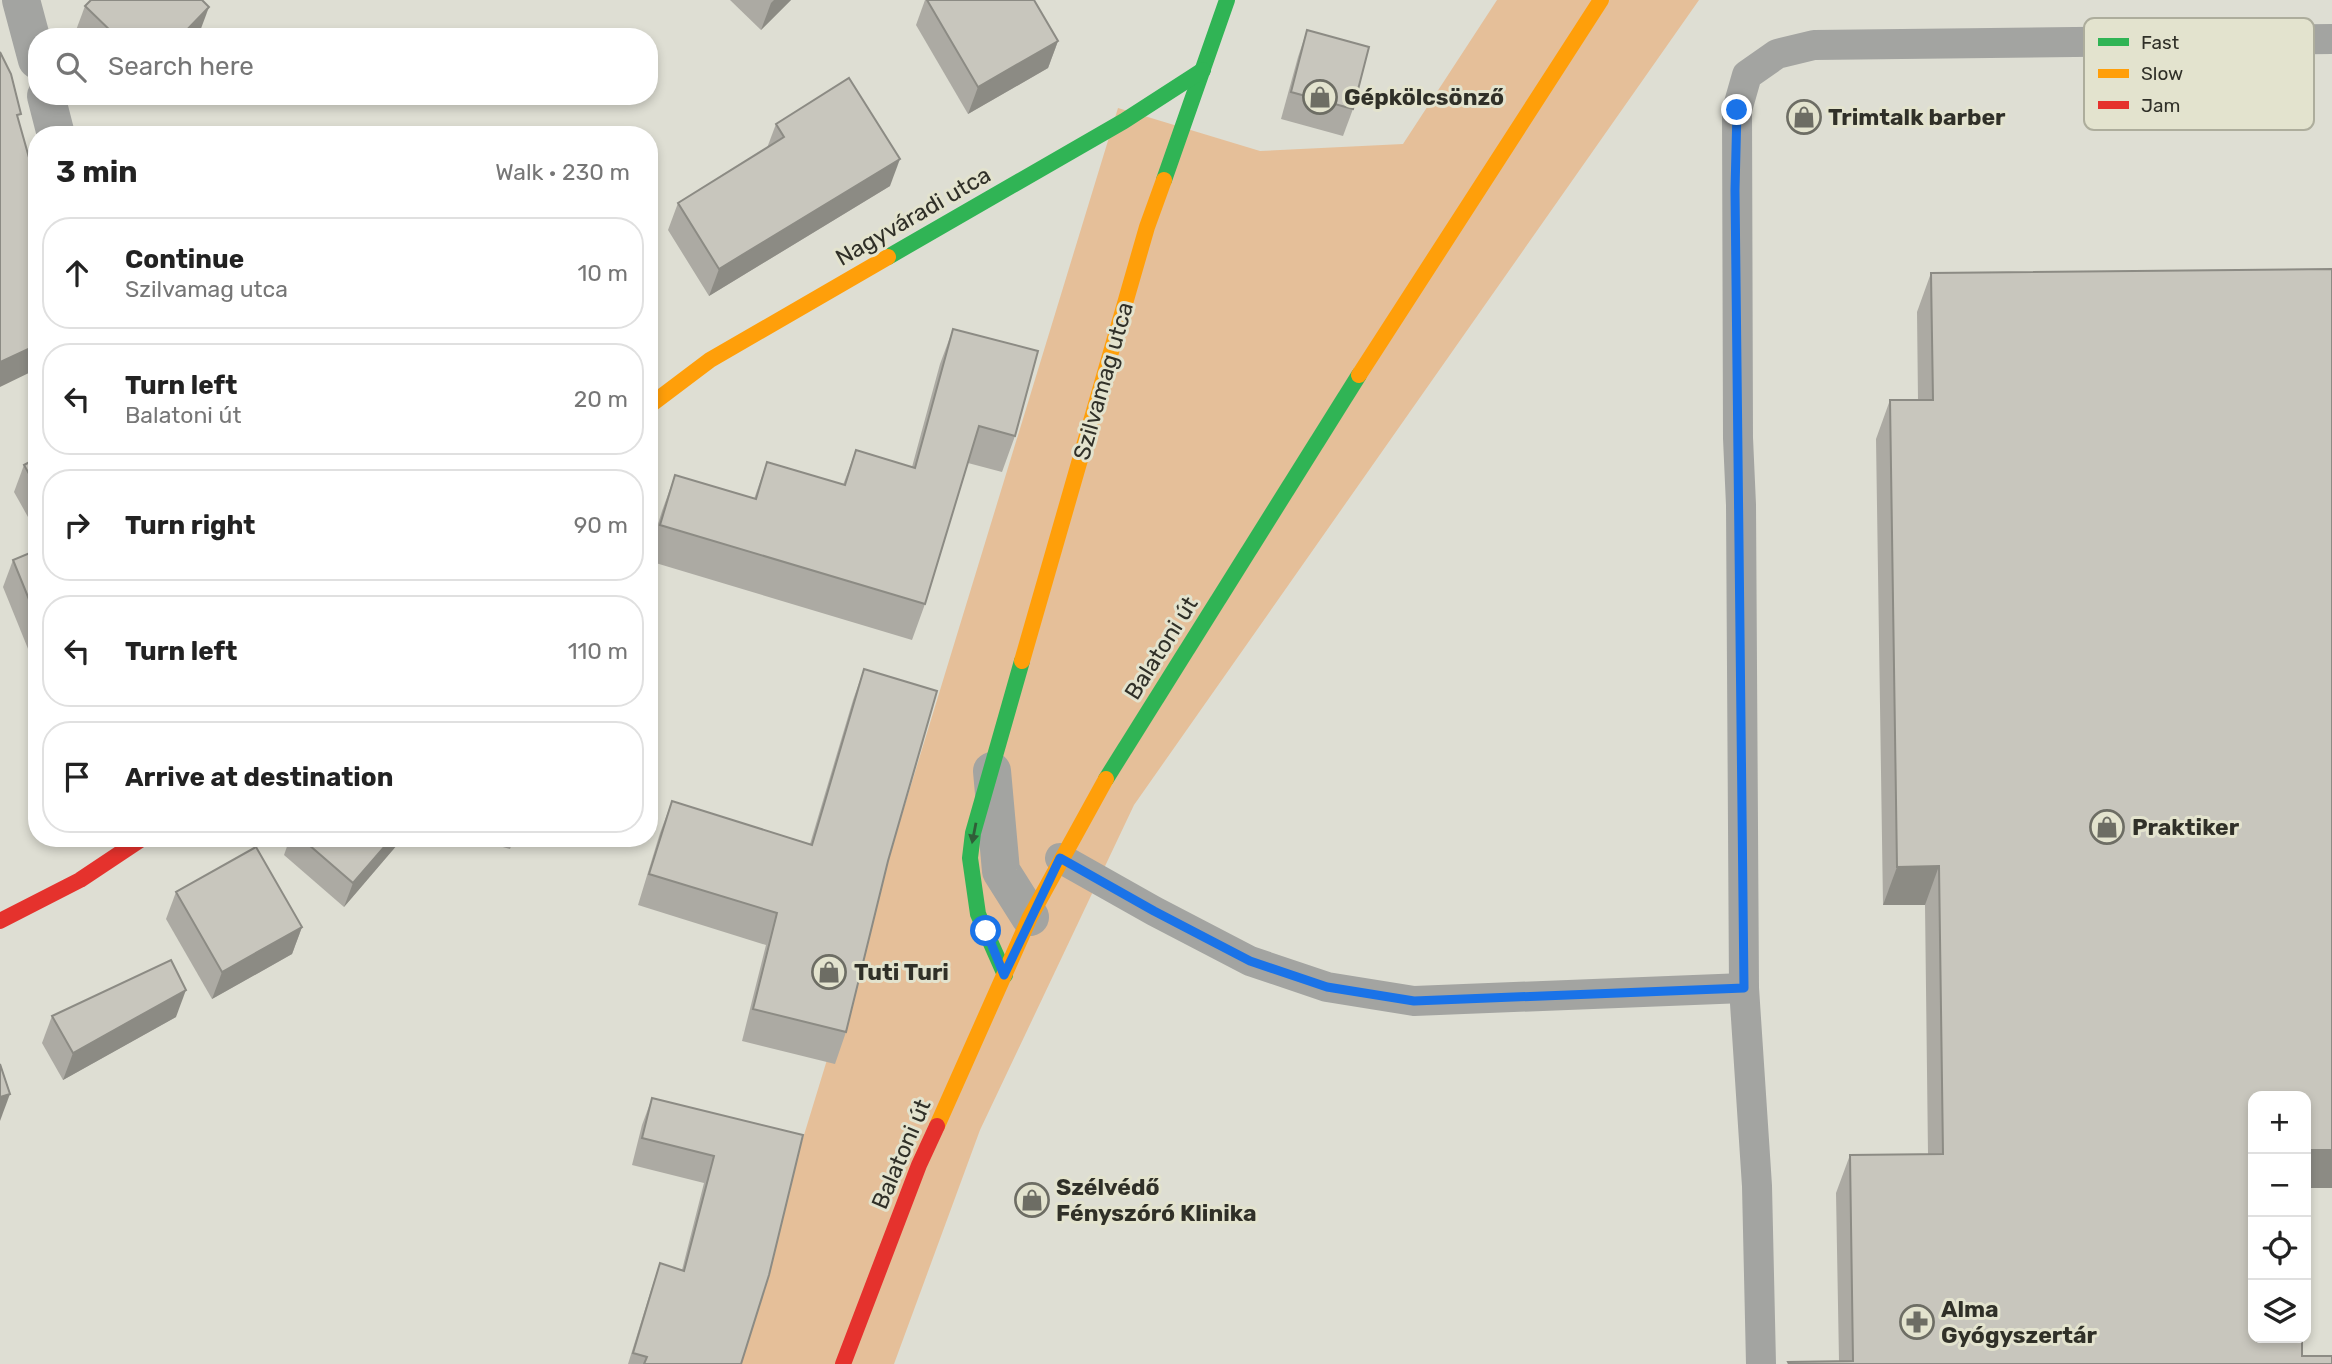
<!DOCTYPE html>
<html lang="en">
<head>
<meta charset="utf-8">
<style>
	:root { --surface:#fff; --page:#f2f2f2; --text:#222; --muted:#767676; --line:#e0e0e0 }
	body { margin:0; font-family:Rubik,sans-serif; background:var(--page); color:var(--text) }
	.controls { position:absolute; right:21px; bottom:21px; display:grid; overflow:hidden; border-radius:14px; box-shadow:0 4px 10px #0003 }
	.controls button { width:63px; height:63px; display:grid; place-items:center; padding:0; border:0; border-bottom:2px solid var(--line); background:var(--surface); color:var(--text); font:35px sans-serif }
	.stop { position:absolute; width:21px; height:21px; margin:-16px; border:5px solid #1a73e8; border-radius:50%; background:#fff }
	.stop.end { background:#1a73e8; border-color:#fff; box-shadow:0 2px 7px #0008 }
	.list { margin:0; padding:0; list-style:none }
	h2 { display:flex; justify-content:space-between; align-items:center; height:91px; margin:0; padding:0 28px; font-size:30px }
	h2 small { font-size:23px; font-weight:400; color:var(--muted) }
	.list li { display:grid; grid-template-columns:46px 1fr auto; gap:21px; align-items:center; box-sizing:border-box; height:112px; margin:0 14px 14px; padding:0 14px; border:2px solid var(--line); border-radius:28px }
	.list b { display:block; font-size:26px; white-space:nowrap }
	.list p { margin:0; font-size:23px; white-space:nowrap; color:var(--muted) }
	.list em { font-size:23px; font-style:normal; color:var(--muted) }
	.icon { flex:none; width:38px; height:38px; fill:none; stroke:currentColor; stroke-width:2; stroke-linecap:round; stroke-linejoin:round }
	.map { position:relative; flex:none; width:2332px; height:1364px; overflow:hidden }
	.search { position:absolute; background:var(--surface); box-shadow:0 4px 10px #0003; left:28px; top:28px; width:630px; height:77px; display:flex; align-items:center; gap:18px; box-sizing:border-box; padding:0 24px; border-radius:28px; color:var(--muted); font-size:26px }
	.panel { position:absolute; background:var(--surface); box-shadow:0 4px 10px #0003; left:28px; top:126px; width:630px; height:721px; border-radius:28px }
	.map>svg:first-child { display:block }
	.green { fill:#e5bf99 }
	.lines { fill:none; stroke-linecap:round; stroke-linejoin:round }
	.lane { stroke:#a3a4a1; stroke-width:30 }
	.street { stroke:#a3a4a1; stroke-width:38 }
	.fast { stroke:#30b455; stroke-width:16 }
	.slow { stroke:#ff9f0a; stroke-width:16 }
	.jam { stroke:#e5322d; stroke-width:16 }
	.wall { fill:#acaaa3 }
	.shaded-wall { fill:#8c8b84 }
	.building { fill:#c8c6bd; stroke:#8c8b84; stroke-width:2 }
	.oneway { fill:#305e38 }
	.route { stroke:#1a73e8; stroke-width:9 }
	.labels { text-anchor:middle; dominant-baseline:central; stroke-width:6; stroke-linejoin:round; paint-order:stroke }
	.poi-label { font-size:23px; font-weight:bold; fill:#303028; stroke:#e3e3ce; text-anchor:start }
	.street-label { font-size:23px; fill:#303028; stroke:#e3e3ce }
	.key { fill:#e3e3ce; stroke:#adad9c; stroke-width:2 }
	.key-label { font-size:19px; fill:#303028 }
</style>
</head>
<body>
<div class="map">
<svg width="2332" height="1364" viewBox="0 0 2332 1364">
	<rect width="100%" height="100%" fill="#deded3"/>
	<!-- green -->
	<polygon class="green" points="1497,0 1699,0 1134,805 980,1130 894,1364 734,1364 1118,108 1260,151 1403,144"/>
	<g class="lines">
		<!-- lane -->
		<g class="lane">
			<polyline points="1060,858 1154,911 1250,961 1327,987 1414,1001 1744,988"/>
			<polyline points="1761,1364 1757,1186 1744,988 1741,505 1738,438 1737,110 1747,75 1777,54 1814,45 2332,39"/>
		</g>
		<!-- street -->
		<g class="street">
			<polyline points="21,0 37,60"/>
			<polyline points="46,96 56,135"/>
			<polyline points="992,771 1001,871 1030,917"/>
		</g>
		<!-- fast -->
		<g class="fast">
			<polyline points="1164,180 1227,0"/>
			<polyline points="888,257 1124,121 1203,70"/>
			<polyline points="1106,779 1359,375"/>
			<polyline points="1005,975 978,914 970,858 973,833 1022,661"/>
		</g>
		<!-- slow -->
		<g class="slow">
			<polyline points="1359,375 1601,0"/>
			<polyline points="649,406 710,360 888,257"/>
			<polyline points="1022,661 1147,227 1164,180"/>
			<polyline points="937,1126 1030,917 1106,779"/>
		</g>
		<!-- jam -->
		<g class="jam">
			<polyline points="0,921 80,880 143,838"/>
			<polyline points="843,1364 919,1165 937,1126"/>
		</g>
	</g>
	<!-- wall -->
	<g class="wall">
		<polygon points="730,0 791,0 761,30"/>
		<polygon points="925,0 1034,0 1058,41 1048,68 968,114 916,25"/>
		<polygon points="85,6 199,34 197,37 79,37 75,33"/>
		<polygon points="1307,30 1353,109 1343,136 1281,119 1298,57"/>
		<polygon points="776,124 890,186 709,296 668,230 678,203 767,148"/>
		<polygon points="2332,269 2332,1188 2306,1188 2306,1096 2253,1096 2302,1356 2332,1364 1788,1364 1788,1362 1839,1361 1836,1193 1850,1155 1928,1154 1925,905 1883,905 1876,439 1890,400 1918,400 1917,312 1931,273"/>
		<polygon points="953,329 1015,436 1002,472 968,463 925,604 912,640 649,561 649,553 662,511 675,475 754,499 767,462 843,485 856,450 912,467 940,364"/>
		<polygon points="37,458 37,533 14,492 24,465"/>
		<polygon points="37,550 37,671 3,587 13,560"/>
		<polygon points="864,669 888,861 846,1032 835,1064 742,1041 766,945 638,905 660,833 672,801 810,844 853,700"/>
		<polygon points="290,838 403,838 344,907 284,855"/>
		<polygon points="470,838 514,838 510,849"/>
		<polygon points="176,892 302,927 292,954 212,999 166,919"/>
		<polygon points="52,1016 176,1017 63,1080 42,1043"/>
		<polygon points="652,1098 803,1135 741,1364 628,1364 651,1290 660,1263 682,1270 704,1183 632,1165 642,1125"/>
	</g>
	<!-- shaded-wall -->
	<g class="shaded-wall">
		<polygon points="774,0 791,0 761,30 771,3"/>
		<polygon points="209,7 199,34 197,37 180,37"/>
		<polygon points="1058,41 1048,68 968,114 978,87"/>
		<polygon points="900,159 890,186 709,296 719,269"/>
		<polygon points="37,345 37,369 0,387 0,362"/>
		<polygon points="392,838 403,838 344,907 353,883"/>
		<polygon points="1939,866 1925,905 1883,905 1897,867"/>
		<polygon points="302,927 292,954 212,999 222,972"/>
		<polygon points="186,990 176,1017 63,1080 73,1053"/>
		<polygon points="10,1094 0,1121 0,1097"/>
		<rect x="2306" y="1150" width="26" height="38"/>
	</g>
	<!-- building -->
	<g class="building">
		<polygon points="91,0 202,0 209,7 180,37 117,37 85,6"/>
		<polygon points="927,0 1034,0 1058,41 978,87"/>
		<polygon points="1307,30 1369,47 1353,109 1291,92"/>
		<polygon points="0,52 11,74 21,114 17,115 37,186 37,345 0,362"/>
		<polygon points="849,78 900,159 719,269 678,203 784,137 776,124"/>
		<polygon points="2332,269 2332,1150 2306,1150 2306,1096 2253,1096 2253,1338 2302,1338 2302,1356 2332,1356 2332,1364 1789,1364 1788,1362 1853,1361 1850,1155 1943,1154 1939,866 1897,867 1890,400 1933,400 1931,273"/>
		<polygon points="953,329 1038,351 1015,436 979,426 925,604 660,525 675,475 756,499 767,462 845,485 856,450 915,468"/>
		<polygon points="37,458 37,488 24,465"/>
		<polygon points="37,550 37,619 13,560"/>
		<polygon points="864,669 937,691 888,861 846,1032 753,1009 777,913 649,874 672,801 812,845"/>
		<polygon points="301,838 392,838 353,883"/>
		<polygon points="256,847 302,927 222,972 176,892"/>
		<polygon points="171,960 186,990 73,1053 52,1016"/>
		<polygon points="0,1064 10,1094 0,1097"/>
		<polygon points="652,1098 803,1135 769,1275 741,1364 644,1364 647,1357 633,1353 660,1263 684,1271 714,1156 642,1138"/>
	</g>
	<!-- one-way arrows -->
	<defs><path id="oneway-solid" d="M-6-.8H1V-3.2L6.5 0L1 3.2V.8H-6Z" transform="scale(1.75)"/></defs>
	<use class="oneway" href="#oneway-solid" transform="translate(974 833) rotate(101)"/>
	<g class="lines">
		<!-- route -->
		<polyline class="route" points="986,931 1004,975 1060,858 1154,911 1250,961 1327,987 1414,1001 1744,988 1735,190 1737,110"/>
	</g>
	<!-- icons -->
	<defs>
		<g id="shop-ring" transform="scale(1.75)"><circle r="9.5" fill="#e3e3ce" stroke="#6d6d64" stroke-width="1.5"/><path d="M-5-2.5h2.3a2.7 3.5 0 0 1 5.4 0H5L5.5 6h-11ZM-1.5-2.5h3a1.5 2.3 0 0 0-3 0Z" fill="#6d6d64"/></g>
		<g id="pharmacy-ring" transform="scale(1.75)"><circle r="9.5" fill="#e3e3ce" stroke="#6d6d64" stroke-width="1.5"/><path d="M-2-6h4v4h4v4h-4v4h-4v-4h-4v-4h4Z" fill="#6d6d64"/></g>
	</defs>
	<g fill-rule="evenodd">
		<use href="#shop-ring" x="1320" y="97"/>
		<use href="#shop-ring" x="1804" y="117"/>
		<use href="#shop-ring" x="2107" y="827"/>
		<use href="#shop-ring" x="829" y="972"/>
		<use href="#shop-ring" x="1032" y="1200"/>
		<use href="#pharmacy-ring" x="1917" y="1322"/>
	</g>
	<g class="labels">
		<!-- poi labels -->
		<g class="poi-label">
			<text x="1344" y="97">Gépkölcsönző</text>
			<text x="1828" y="117">Trimtalk barber</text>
			<text x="2132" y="827">Praktiker</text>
			<text x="854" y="972">Tuti Turi</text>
			<text x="1056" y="1187">Szélvédő<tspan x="1056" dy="26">Fényszóró Klinika</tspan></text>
			<text x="1941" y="1309">Alma<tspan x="1941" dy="26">Gyógyszertár</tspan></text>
		</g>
		<!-- street labels -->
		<g class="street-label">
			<text transform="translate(913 216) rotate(-30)">Nagyváradi utca</text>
			<text transform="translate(1103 381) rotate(-74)">Szilvamag utca</text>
			<text transform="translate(1161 648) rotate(-58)">Balatoni út</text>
			<text transform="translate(901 1154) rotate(-67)">Balatoni út</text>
		</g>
	</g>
	<!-- legend -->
	<rect x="2084" y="18" width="230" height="112" rx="10" class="key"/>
	<rect x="2098" y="38" width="31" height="8" fill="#30b455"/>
	<rect x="2098" y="69" width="31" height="9" fill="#ff9f0a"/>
	<rect x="2098" y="101" width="31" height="8" fill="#e5322d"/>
	<g class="key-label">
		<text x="2141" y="49">Fast</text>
		<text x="2141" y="80">Slow</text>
		<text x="2141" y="112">Jam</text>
	</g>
</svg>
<div class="controls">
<button>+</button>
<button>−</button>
<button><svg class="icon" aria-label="locate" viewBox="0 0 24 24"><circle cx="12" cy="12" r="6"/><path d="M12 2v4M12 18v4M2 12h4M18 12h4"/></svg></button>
<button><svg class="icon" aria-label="layers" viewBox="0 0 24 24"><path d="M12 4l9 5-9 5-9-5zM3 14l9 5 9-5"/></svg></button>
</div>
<div class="stop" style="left:986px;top:931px"></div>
<div class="stop end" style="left:1737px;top:110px"></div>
<div class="search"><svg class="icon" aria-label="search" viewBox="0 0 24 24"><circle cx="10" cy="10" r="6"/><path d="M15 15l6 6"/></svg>Search here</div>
<section class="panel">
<h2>3 min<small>Walk · 230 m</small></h2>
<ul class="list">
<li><svg class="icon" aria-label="ahead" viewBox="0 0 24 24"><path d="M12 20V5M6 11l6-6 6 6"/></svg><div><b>Continue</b><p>Szilvamag utca</p></div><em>10 m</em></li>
<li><svg class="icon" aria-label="left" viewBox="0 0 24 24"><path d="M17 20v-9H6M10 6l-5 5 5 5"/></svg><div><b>Turn left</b><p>Balatoni út</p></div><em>20 m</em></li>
<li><svg class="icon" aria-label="right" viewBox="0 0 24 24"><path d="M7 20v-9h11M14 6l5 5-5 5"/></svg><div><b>Turn right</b></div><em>90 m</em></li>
<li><svg class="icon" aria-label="left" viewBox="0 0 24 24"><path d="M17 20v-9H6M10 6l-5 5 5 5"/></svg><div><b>Turn left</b></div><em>110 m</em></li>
<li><svg class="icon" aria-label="arrive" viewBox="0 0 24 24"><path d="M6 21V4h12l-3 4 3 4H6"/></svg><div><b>Arrive at destination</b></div></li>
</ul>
</section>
</div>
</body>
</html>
